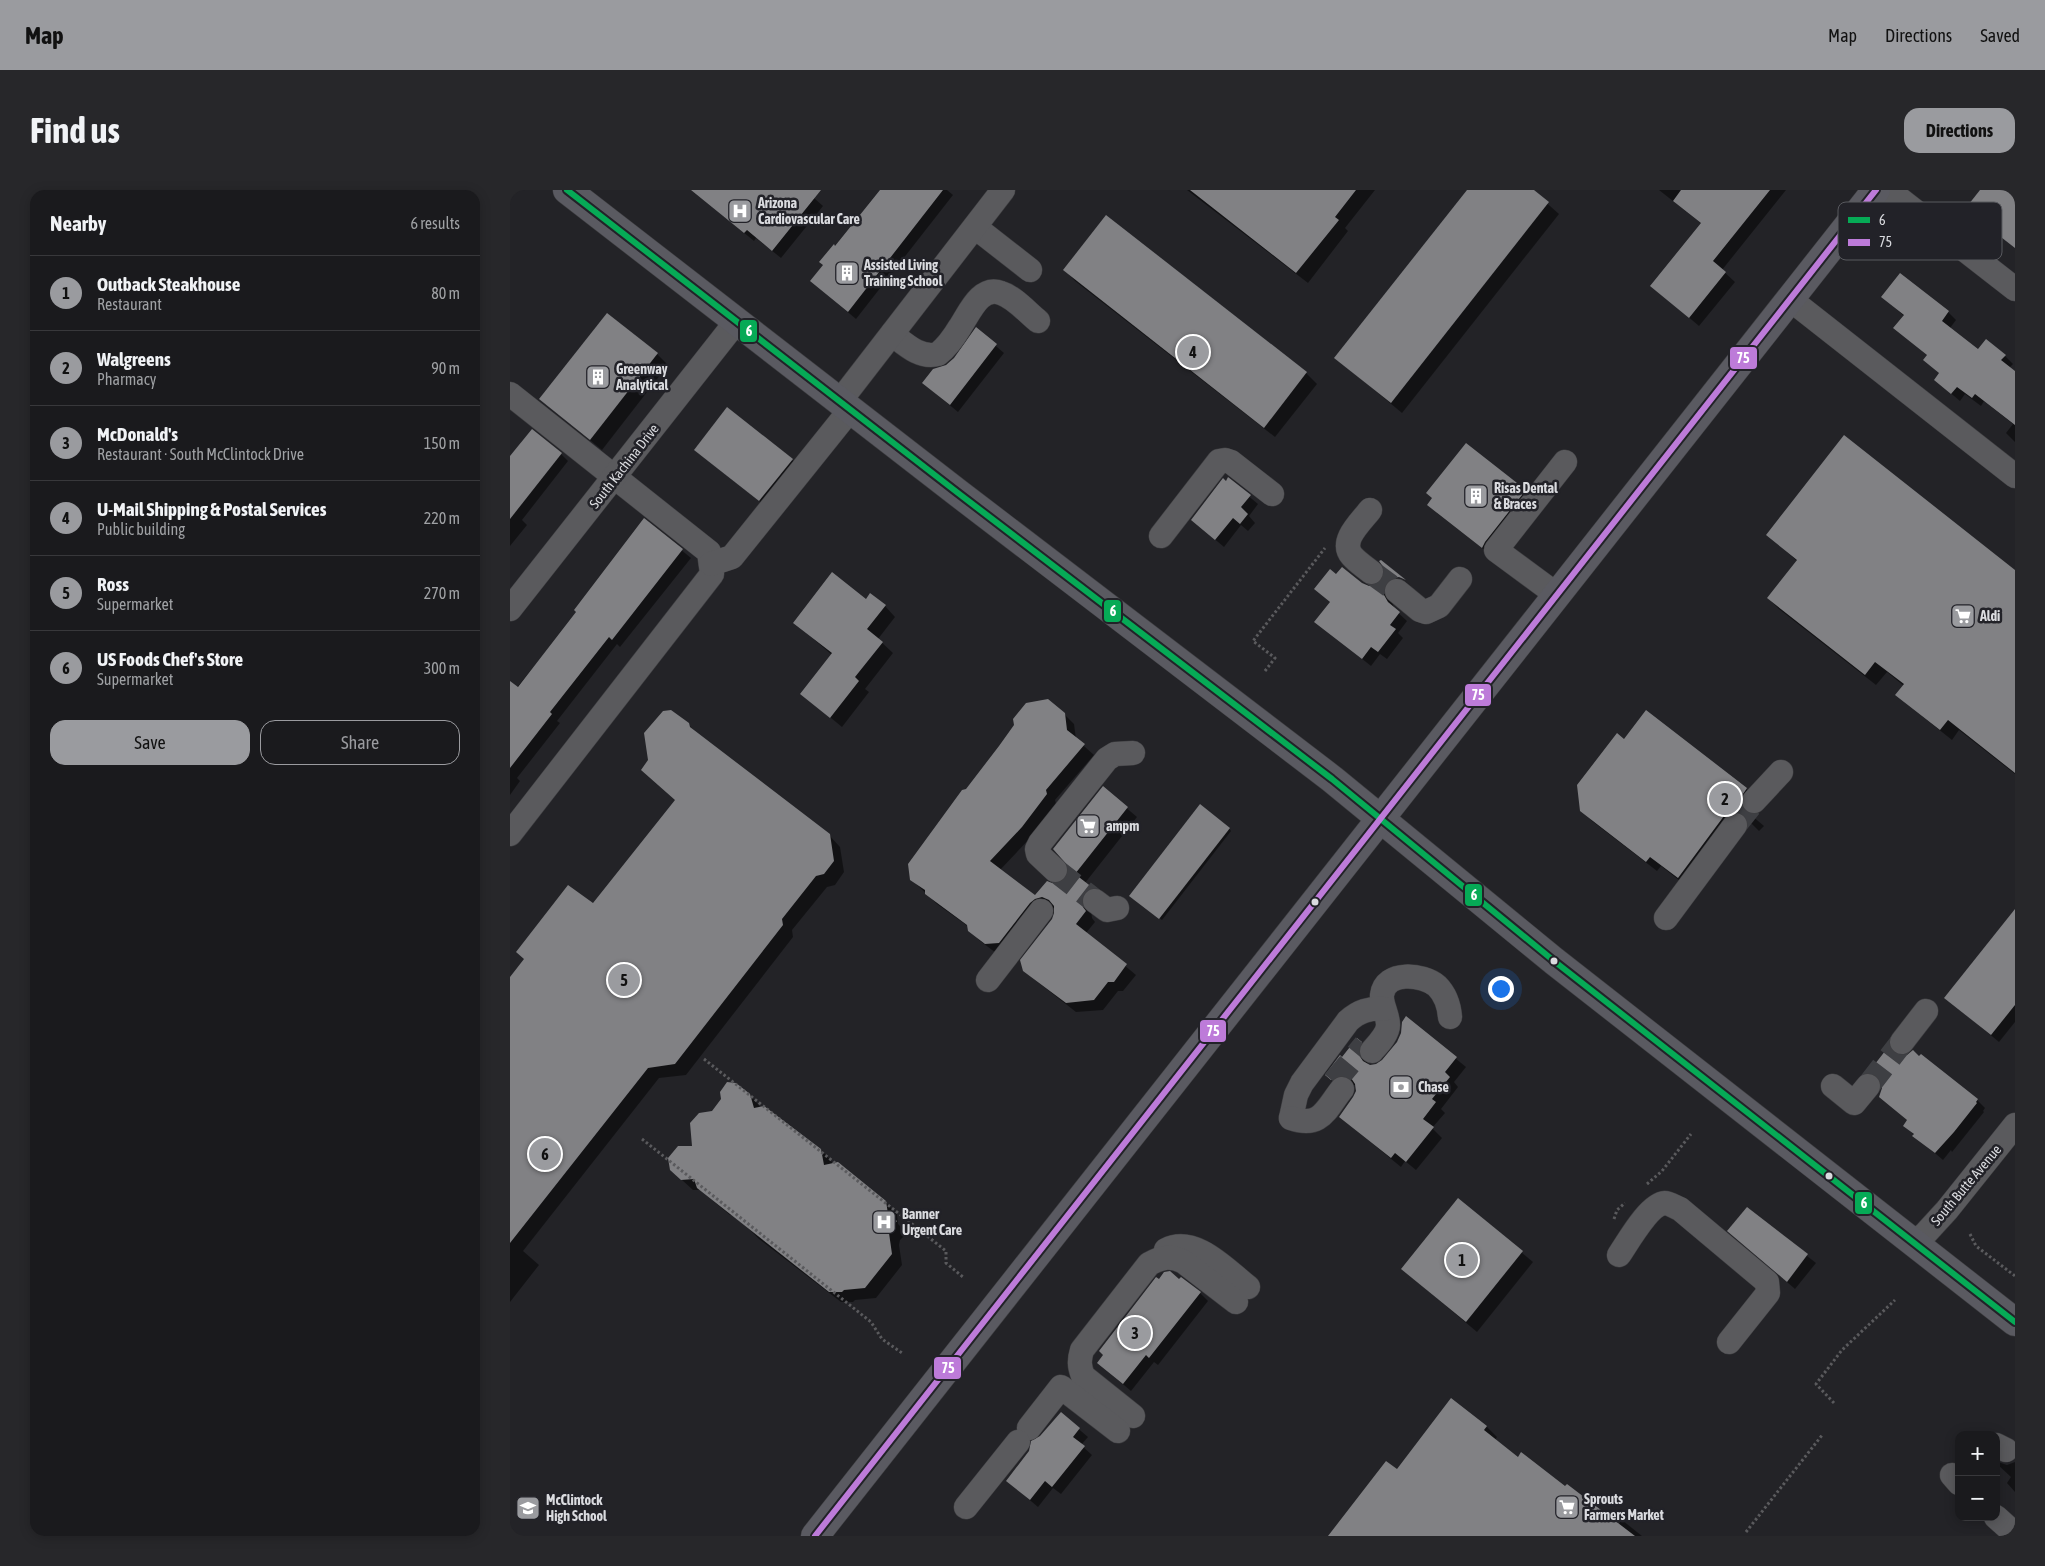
<!DOCTYPE html>
<html lang="en">
<head>
<meta charset="utf-8">
<style>
	:root { --surface:#1a1a1d; --page:#27272a; --text:#f1f3f6; --muted:#9fa1a4; --line:#38383b; --accent:#9a9b9f }
	body { margin:0; font-family:"Asap Condensed",sans-serif; background:var(--page); color:var(--text) }
	.controls { position:absolute; right:15px; bottom:15px; display:grid; overflow:hidden; border-radius:10px; box-shadow:0 2px 12px #0003 }
	.controls button { width:45px; height:45px; display:grid; place-items:center; padding:0; border:0; border-bottom:1px solid var(--line); background:var(--surface); color:var(--text); font:25px sans-serif }
	.you { position:absolute; left:990px; top:798px; width:18px; height:18px; margin:-12px; border:4px solid #fff; border-radius:50%; background:#1a73e8; box-shadow:0 0 0 8px #1a73e833 }
	.badge { display:grid; place-items:center; width:32px; height:32px; border-radius:50%; background:var(--accent); color:#111; font-size:16px; font-weight:700 }
	.pin { position:absolute; translate:-50% -50%; border:2px solid #fff; box-shadow:0 1px 5px #0006 }
	.list { margin:0; padding:0; list-style:none }
	h2 { display:flex; justify-content:space-between; align-items:center; height:65px; margin:0; padding:0 20px; font-size:21px }
	h2 small { font-size:16px; font-weight:400; color:var(--muted) }
	.list li { display:grid; grid-template-columns:32px 1fr auto; gap:15px; align-items:center; box-sizing:border-box; height:75px; padding:0 20px; border-top:1px solid var(--line) }
	.list b { display:block; font-size:19px; white-space:nowrap }
	.list p { margin:0; font-size:16px; white-space:nowrap; color:var(--muted) }
	.list em { font-size:16px; font-style:normal; color:var(--muted) }
	.actions { display:flex; gap:10px; padding:15px 20px }
	.actions a { flex:1; padding:11px 0; border:1px solid var(--accent); border-radius:15px; text-align:center; font-size:18px; color:var(--accent) }
	.actions .main { background:var(--accent); color:#111 }
	.map { position:relative; flex:none; width:1505px; height:1346px; overflow:hidden; border-radius:15px }
	header { display:flex; align-items:center; gap:30px; box-sizing:border-box; height:70px; padding:0 25px; background:var(--accent); color:#111 }
	header strong { font-size:24px }
	nav { display:flex; gap:28px; margin-inline-start:auto; font-size:18px }
	.intro { display:flex; align-items:center; justify-content:space-between; box-sizing:border-box; height:120px; padding:0 30px }
	h1 { margin:0; font-size:35px }
	.button { padding:12px 22px; border-radius:15px; background:var(--accent); color:#111; font-size:18px; font-weight:700 }
	main { display:flex; gap:30px; padding:0 30px }
	aside { flex:1; background:var(--surface); border-radius:15px; box-shadow:0 2px 12px #0003 }
	.map>svg:first-child { display:block }
	.shadow { fill:#0007 }
	.building { fill:#818184 }
	.lines { fill:none; stroke-linecap:round; stroke-linejoin:round }
	.minor-tunnel { stroke:#3e3f43; stroke-width:24; stroke-dasharray:24 12; stroke-linecap:butt }
	.minor-casing { stroke:#3e3e41; stroke-width:25 }
	.major-casing { stroke:#3e3e41; stroke-width:29 }
	.path { stroke:#5a5a5d; stroke-width:3; stroke-dasharray:2.5 2.5; stroke-linecap:butt }
	.minor { stroke:#5a5a5d; stroke-width:24 }
	.major { stroke:#5a5a61; stroke-width:28 }
	.bus-1-casing { stroke:#222228; stroke-width:10 }
	.bus-2-casing { stroke:#222228; stroke-width:10 }
	.bus-1 { stroke:#06aa56; stroke-width:6 }
	.bus-2 { stroke:#bd7bd9; stroke-width:6 }
	.bus-dot { fill:#dadbdf; stroke:#222228; stroke-width:2 }
	.labels { text-anchor:middle; dominant-baseline:central; stroke-width:5; stroke-linejoin:round; paint-order:stroke }
	.poi-label { font-size:14px; font-weight:bold; fill:#dadbdf; stroke:#222228; text-anchor:start }
	.street-label { font-size:14px; fill:#dadbdf; stroke:#222228 }
	.key { fill:#222228; stroke:#595a5f; stroke-width:1 }
	.key-label { font-size:14px; fill:#dadbdf }
	.line-badge { stroke:#222228; stroke-width:2 }
	.badge-label { font-size:14px; text-anchor:middle; font-weight:bold; fill:#fff }
</style>
</head>
<body>
<header>
<strong>Map</strong>
<nav><a>Map</a><a>Directions</a><a>Saved</a></nav>
</header>
<div class="intro"><h1>Find us</h1><a class="button">Directions</a></div>
<main>
<aside>
<h2>Nearby<small>6 results</small></h2>
<ul class="list">
<li><span class="badge">1</span><div><b>Outback Steakhouse</b><p>Restaurant</p></div><em>80 m</em></li>
<li><span class="badge">2</span><div><b>Walgreens</b><p>Pharmacy</p></div><em>90 m</em></li>
<li><span class="badge">3</span><div><b>McDonald's</b><p>Restaurant · South McClintock Drive</p></div><em>150 m</em></li>
<li><span class="badge">4</span><div><b>U-Mail Shipping &amp; Postal Services</b><p>Public building</p></div><em>220 m</em></li>
<li><span class="badge">5</span><div><b>Ross</b><p>Supermarket</p></div><em>270 m</em></li>
<li><span class="badge">6</span><div><b>US Foods Chef's Store</b><p>Supermarket</p></div><em>300 m</em></li>
</ul>
<div class="actions"><a class="main">Save</a><a>Share</a></div>
</aside>
<div class="map">
<svg width="1505" height="1346" viewBox="0 0 1505 1346">
	<rect width="100%" height="100%" fill="#232327"/>
	<!-- shadow -->
	<g class="shadow">
		<polygon points="182,0 295,0 313,16 271,68 246,48 244,51"/>
		<polygon points="371,0 437,0 443,5 346,129 301,91"/>
		<polygon points="677,0 865,0 835,38 838,41 798,93"/>
		<polygon points="959,0 1022,0 1049,24 892,223 826,168"/>
		<polygon points="1149,0 1276,0 1212,80 1225,92 1189,136 1142,96 1192,34"/>
		<polygon points="555,80 796,183 807,194 765,247 565,91"/>
		<polygon points="1373,107 1438,122 1446,130 1440,138 1468,160 1495,166 1503,174 1499,178 1505,183 1505,252 1496,243 1503,234 1474,211 1471,216 1455,204 1450,211 1425,190 1430,184 1415,170 1418,166 1385,138 1394,126"/>
		<polygon points="97,125 147,164 158,175 92,260 30,209"/>
		<polygon points="466,139 494,163 448,222 413,193 445,168"/>
		<polygon points="185,260 282,270 290,278 258,318"/>
		<polygon points="51,264 58,271 12,330 17,335 0,356 0,268"/>
		<polygon points="718,289 748,314 739,326 745,333 738,341 731,335 714,357 682,330"/>
		<polygon points="1015,300 1023,308 981,365 927,323"/>
		<polygon points="135,330 181,368 110,457 107,454 47,531 50,533 7,588 10,591 0,605 0,506 68,422"/>
		<polygon points="1258,345 1505,381 1505,584 1449,540 1442,550 1398,515 1387,505 1394,496 1377,482 1366,495 1269,419 1258,408 1287,371"/>
		<polygon points="827,386 859,397 867,396 882,387 895,391 901,396 898,395 881,407 884,419 897,431 888,443 893,448 877,469 870,464 861,476 806,432 821,413 805,399"/>
		<polygon points="356,410 375,416 385,427 368,449 383,463 355,499 359,502 332,537 292,504 322,465 284,432"/>
		<polygon points="1136,522 1236,599 1247,609 1241,618 1241,625 1254,636 1249,641 1240,632 1231,632 1179,698 1151,676 1147,681 1082,631 1072,620 1114,550"/>
		<polygon points="554,524 564,534 566,549 584,565 545,610 546,614 522,646 490,680 525,707 556,691 593,598 627,627 575,693 591,708 581,720 582,728 585,732 576,743 626,785 613,801 608,801 593,820 566,822 525,790 514,780 543,730 545,718 536,717 486,763 469,750 459,737 427,714 401,689 456,600"/>
		<polygon points="178,534 189,546 319,645 330,657 334,682 325,695 317,697 282,740 283,747 176,885 149,888 13,1061 29,1075 0,1112 0,789 83,715 166,610"/>
		<polygon points="719,638 721,641 652,730 623,708"/>
		<polygon points="1505,721 1505,832 1489,852 1436,808"/>
		<polygon points="896,828 956,877 944,892 948,897 931,919 935,923 922,938 932,948 906,980 895,971 891,977 830,927 847,901 846,895 826,894 817,885 832,868 851,853 860,862 857,869 858,875 866,875 873,871 888,852"/>
		<polygon points="1379,858 1386,865 1467,910 1475,918 1473,921 1474,922 1442,962 1441,960 1433,970 1404,945 1395,935 1398,931 1371,907 1372,892 1368,890 1360,882"/>
		<polygon points="240,905 251,918 311,960 322,972 322,974 375,1012 387,1024 388,1034 397,1043 390,1050 389,1055 392,1075 366,1108 345,1110 343,1112 331,1112 249,1049 238,1038 222,1025 220,1025 190,1000 183,1000 161,980 183,958 203,922"/>
		<polygon points="949,1010 1023,1072 967,1142 892,1079"/>
		<polygon points="1237,1019 1306,1073 1285,1099 1227,1049"/>
		<polygon points="690,1103 698,1111 648,1175 644,1172 621,1201 588,1173"/>
		<polygon points="551,1224 578,1247 571,1255 582,1265 551,1304 543,1298 528,1317 497,1291"/>
		<polygon points="977,1237 987,1247 985,1250 1008,1268 1056,1298 1108,1335 1112,1330 1132,1346 820,1346 887,1281"/>
		<polygon points="1488,1272 1497,1275 1505,1272 1505,1302 1497,1293 1501,1287 1487,1274"/>
	</g>
	<!-- building -->
	<g class="building">
		<polygon points="181,0 311,0 262,61 237,40 234,43"/>
		<polygon points="370,0 433,0 338,122 300,91 313,75 309,72 324,54 325,56"/>
		<polygon points="680,0 846,0 825,27 829,30 786,83"/>
		<polygon points="957,0 1024,0 1039,12 881,213 824,168"/>
		<polygon points="1171,0 1260,0 1203,71 1216,82 1179,128 1140,96 1191,33 1163,11"/>
		<polygon points="1470,0 1505,0 1505,58 1455,19"/>
		<polygon points="596,25 797,182 754,238 553,80"/>
		<polygon points="1390,83 1439,121 1432,131 1468,159 1476,149 1496,165 1491,170 1505,181 1505,235 1465,204 1462,208 1447,197 1441,204 1424,190 1429,183 1413,170 1417,165 1383,138 1394,125 1371,107"/>
		<polygon points="97,123 148,163 80,250 29,209"/>
		<polygon points="466,137 487,154 440,215 412,193 423,179 436,175 444,168"/>
		<polygon points="217,217 283,269 249,311 184,260"/>
		<polygon points="22,239 52,263 0,329 0,266"/>
		<polygon points="1334,245 1505,380 1505,583 1438,530 1430,540 1385,505 1394,494 1365,472 1355,485 1257,408 1287,370 1256,345"/>
		<polygon points="956,253 1016,300 975,352 972,358 917,315 922,308 916,303"/>
		<polygon points="718,287 741,305 731,317 738,324 730,334 723,328 705,350 681,330 713,288 716,291"/>
		<polygon points="134,328 173,359 102,450 99,447 40,522 42,524 0,578 0,491 8,497 66,422 64,420"/>
		<polygon points="871,370 896,390 889,387 882,388 876,393 874,398 874,405 878,412 890,422 880,435 886,439 868,462 861,457 852,469 804,432 820,412 804,399 820,379 826,384 832,377 852,393 859,396 866,395 872,390 874,385 874,378 869,371"/>
		<polygon points="322,382 356,409 360,403 376,415 357,439 373,452 345,487 349,491 320,528 290,504 322,463 283,433"/>
		<polygon points="538,509 555,523 557,540 575,554 536,600 537,604 512,637 480,671 525,705 537,691 542,693 548,693 555,689 558,683 558,676 543,659 593,596 618,617 565,684 583,698 574,703 571,710 573,717 576,721 566,734 617,774 604,792 598,792 584,810 556,813 513,781 510,770 542,729 544,723 544,716 539,710 532,707 525,709 520,713 489,753 475,754 458,741 457,735 415,704 415,700 400,690 398,674 452,600 456,599 489,556 504,535 503,529 516,513"/>
		<polygon points="161,520 179,533 180,537 320,644 324,671 314,684 306,686 272,729 273,735 165,874 138,878 0,1053 0,787 14,769 6,762 58,695 83,713 165,610 131,580 138,570 134,543 153,521"/>
		<polygon points="1136,520 1237,598 1231,607 1231,615 1235,621 1244,624 1238,632 1234,624 1227,621 1220,622 1214,626 1168,688 1140,667 1136,672 1070,621 1067,595 1107,543 1114,549"/>
		<polygon points="690,614 720,638 649,729 619,706"/>
		<polygon points="1505,719 1505,815 1481,845 1434,808"/>
		<polygon points="896,826 947,867 935,882 940,887 922,909 926,912 913,929 924,937 896,972 885,963 881,968 829,927 843,907 846,901 845,894 841,888 834,885 827,886 821,890 815,885 830,865 832,867 847,848 852,852 848,859 849,865 853,871 860,875 866,874 872,870 887,852 891,843 892,832"/>
		<polygon points="1379,856 1383,863 1390,866 1397,865 1403,860 1409,866 1411,864 1468,909 1466,912 1467,913 1444,942 1425,963 1402,946 1404,944 1393,936 1397,930 1369,907 1372,898 1371,891 1366,885 1358,883"/>
		<polygon points="217,892 226,893 240,904 244,918 254,916 311,959 314,975 328,972 376,1011 378,1024 387,1031 380,1039 379,1043 382,1064 355,1098 334,1100 332,1102 319,1102 187,998 184,989 171,990 160,980 158,968 168,956 182,956 180,933 189,923 202,921 211,909 210,902"/>
		<polygon points="948,1008 1013,1061 956,1132 891,1079"/>
		<polygon points="1237,1017 1298,1064 1277,1092 1217,1041"/>
		<polygon points="660,1081 669,1089 671,1087 691,1102 639,1168 636,1165 613,1194 587,1173 593,1165 589,1161 646,1087 649,1089 654,1082"/>
		<polygon points="941,1208 977,1236 974,1240 1008,1267 1011,1262 1055,1296 1057,1294 1125,1346 818,1346 876,1271 887,1279"/>
		<polygon points="551,1222 570,1238 563,1247 575,1256 542,1297 535,1291 520,1310 496,1291 519,1261 521,1251 530,1246"/>
	</g>
	<g class="lines">
		<!-- minor-tunnel -->
		<g class="minor-tunnel">
			<polyline points="861,382 887,401"/>
			<polyline points="1225,635 1244,611"/>
			<polyline points="545,680 585,711"/>
			<polyline points="824,892 855,855"/>
			<polyline points="1358,896 1392,852"/>
		</g>
		<!-- minor casing -->
		<g class="minor-casing">
			<g id="minor">
				<polyline points="1378,0 1505,99"/>
				<polyline points="465,37 520,80"/>
				<polyline points="1281,110 1505,286"/>
				<path d="M382,144C395,154 410,169 428,164C437,157 444,147 450,137C459,124 470,95 491,103C504,107 517,122 528,131"/>
				<polyline points="0,204 199,362 202,384 0,644"/>
				<polyline points="330,211 493,0"/>
				<path d="M860,320C851,332 829,351 842,366C847,372 855,377 861,382"/>
				<polyline points="651,346 709,271 715,270 721,272 762,304"/>
				<polyline points="201,374 222,367 340,220"/>
				<polyline points="887,401 910,420 916,422 929,416 950,389"/>
				<polyline points="1047,405 986,360 1055,272"/>
				<polyline points="0,419 226,132"/>
				<polyline points="1244,611 1271,582"/>
				<polyline points="545,680 528,664 527,659 530,653 597,569 605,564 623,563"/>
				<polyline points="585,711 597,720 607,718"/>
				<polyline points="1156,728 1225,635"/>
				<polyline points="478,790 531,721"/>
				<polyline points="1392,852 1416,821"/>
				<path d="M862,861C868,854 878,844 878,835C878,824 871,815 872,805C875,780 913,784 927,796C936,805 939,815 940,827"/>
				<polyline points="1323,896 1344,913 1358,896"/>
				<path d="M781,928L786,905L792,893L838,831C849,821 859,818 874,819"/>
				<path d="M781,928C811,939 816,919 832,899"/>
				<polyline points="1403,1053 1415,1044 1437,1020 1505,935"/>
				<path d="M656,1060C685,1045 716,1080 738,1097"/>
				<path d="M1109,1065C1118,1052 1139,1014 1155,1013C1159,1013 1165,1017 1170,1019L1257,1092L1258,1103L1219,1152"/>
				<path d="M623,1226L573,1186C569,1176 569,1170 572,1160L639,1074C652,1067 661,1065 674,1072L726,1112"/>
				<polyline points="519,1238 551,1197 608,1241"/>
				<polyline points="1486,1255 1496,1260"/>
				<polyline points="1442,1285 1449,1293"/>
				<polyline points="456,1317 508,1252"/>
				<polyline points="1486,1327 1505,1344"/>
			</g>
		</g>
		<!-- major casing -->
		<g class="major-casing">
			<g id="major">
				<polyline points="57,0 448,303 822,589 1044,771 1505,1132"/>
				<polyline points="305,1346 1366,0"/>
			</g>
		</g>
		<!-- path -->
		<g class="path">
			<polyline points="755,481 765,468 743,451 815,358"/>
			<polyline points="194,869 436,1061 436,1073 453,1087"/>
			<polyline points="132,949 361,1132 372,1149 392,1163"/>
			<polyline points="1137,994 1152,981 1181,944"/>
			<polyline points="1104,1029 1107,1020 1115,1013"/>
			<polyline points="1460,1044 1466,1056 1505,1086"/>
			<polyline points="1324,1213 1306,1194 1332,1160 1385,1110"/>
			<polyline points="1236,1342 1313,1244"/>
		</g>
		<!-- minor -->
		<use href="#minor" class="minor"/>
		<!-- major -->
		<use href="#major" class="major"/>
		<!-- bus-1 casing -->
		<g class="bus-1-casing">
			<polyline id="bus-1" points="57,0 448,303 822,589 1044,771 1505,1132"/>
		</g>
		<!-- bus-2 casing -->
		<g class="bus-2-casing">
			<polyline id="bus-2" points="305,1346 1366,0"/>
		</g>
		<!-- bus-1 -->
		<use href="#bus-1" class="bus-1"/>
		<!-- bus-2 -->
		<use href="#bus-2" class="bus-2"/>
	</g>
	<!-- icons -->
	<defs>
		<g id="hospital-square" transform="scale(1.25)"><rect x="-9" y="-9" width="18" height="18" rx="4" fill="#9a9b9f" stroke="#222228"/><path d="M-5-5h3v3.5h4V-5h3V5h-3V1.5h-4V5h-3Z" fill="#fff"/></g>
		<g id="building-square" transform="scale(1.25)"><rect x="-9" y="-9" width="18" height="18" rx="4" fill="#9a9b9f" stroke="#222228"/><path d="M-4-6H4V6H1V3H-1V6H-4ZM-2.5-4.3h1.7v1.8h-1.7ZM.8-4.3h1.7v1.8H.8ZM-2.5-1h1.7V.8h-1.7ZM.8-1h1.7V.8H.8Z" fill="#fff"/></g>
		<g id="supermarket-square" transform="scale(1.25)"><rect x="-9" y="-9" width="18" height="18" rx="4" fill="#9a9b9f" stroke="#222228"/><path d="M-6-5.5h2.5l.6 2H6L4.5 2H-2.5L-4.4-4H-6ZM-1.5 3.2a1.3 1.3 0 1 0 .1 0ZM3 3.2a1.3 1.3 0 1 0 .1 0Z" fill="#fff"/></g>
		<g id="bank-square" transform="scale(1.25)"><rect x="-9" y="-9" width="18" height="18" rx="4" fill="#9a9b9f" stroke="#222228"/><path d="M-6-4H6V4H-6ZM0-2.3a2.3 2.3 0 1 0 0 4.6a2.3 2.3 0 1 0 0-4.6Z" fill="#fff"/></g>
		<g id="school-square" transform="scale(1.25)"><rect x="-9" y="-9" width="18" height="18" rx="4" fill="#9a9b9f" stroke="#222228"/><path d="M0-5L7-2L0 1L-7-2ZM-4 1L0 2.5L4 1V4Q0 6-4 4Z" fill="#fff"/></g>
	</defs>
	<g fill-rule="evenodd">
		<use href="#hospital-square" x="230" y="21"/>
		<use href="#building-square" x="337" y="83"/>
		<use href="#building-square" x="88" y="187"/>
		<use href="#building-square" x="966" y="306"/>
		<use href="#supermarket-square" x="1453" y="426"/>
		<use href="#supermarket-square" x="578" y="636"/>
		<use href="#bank-square" x="891" y="897"/>
		<use href="#hospital-square" x="374" y="1032"/>
		<use href="#supermarket-square" x="1057" y="1317"/>
		<use href="#school-square" x="18" y="1318"/>
	</g>
	<!-- markers -->
	<g class="bus-dot">
		<circle cx="805" cy="712" r="4.5"/>
		<circle cx="1044" cy="771" r="4.5"/>
		<circle cx="1319" cy="986" r="4.5"/>
	</g>
	<g class="labels">
		<!-- poi labels -->
		<g class="poi-label">
			<text x="248" y="13">Arizona<tspan x="248" dy="16">Cardiovascular Care</tspan></text>
			<text x="354" y="75">Assisted Living<tspan x="354" dy="16">Training School</tspan></text>
			<text x="106" y="179">Greenway<tspan x="106" dy="16">Analytical</tspan></text>
			<text x="984" y="298">Risas Dental<tspan x="984" dy="16">&amp; Braces</tspan></text>
			<text x="1470" y="426">Aldi</text>
			<text x="596" y="636">ampm</text>
			<text x="908" y="897">Chase</text>
			<text x="392" y="1024">Banner<tspan x="392" dy="16">Urgent Care</tspan></text>
			<text x="1074" y="1309">Sprouts<tspan x="1074" dy="16">Farmers Market</tspan></text>
			<text x="36" y="1310">McClintock<tspan x="36" dy="16">High School</tspan></text>
		</g>
		<!-- street labels -->
		<g class="street-label">
			<text transform="translate(114 276) rotate(-52)">South Kachina Drive</text>
			<text transform="translate(1456 995) rotate(-50)">South Butte Avenue</text>
		</g>
	</g>
	<!-- legend -->
	<rect x="1328" y="12" width="164" height="58" rx="8" class="key"/>
	<rect x="1338" y="27" width="22" height="6" fill="#06aa56"/>
	<rect x="1338" y="49" width="22" height="7" fill="#bd7bd9"/>
	<g class="key-label">
		<text x="1369" y="35">6</text>
		<text x="1369" y="57">75</text>
	</g>
	<g class="line-badge">
		<rect x="229" y="129" width="19" height="24" rx="5" fill="#06aa56"/>
		<rect x="1219" y="156" width="29" height="24" rx="5" fill="#bd7bd9"/>
		<rect x="593" y="409" width="19" height="24" rx="5" fill="#06aa56"/>
		<rect x="954" y="493" width="28" height="24" rx="5" fill="#bd7bd9"/>
		<rect x="954" y="693" width="19" height="24" rx="5" fill="#06aa56"/>
		<rect x="689" y="829" width="28" height="24" rx="5" fill="#bd7bd9"/>
		<rect x="1344" y="1001" width="19" height="24" rx="5" fill="#06aa56"/>
		<rect x="423" y="1166" width="29" height="24" rx="5" fill="#bd7bd9"/>
	</g>
	<g class="badge-label">
		<text x="239" y="146">6</text>
		<text x="1233" y="173">75</text>
		<text x="603" y="426">6</text>
		<text x="968" y="510">75</text>
		<text x="964" y="710">6</text>
		<text x="703" y="846">75</text>
		<text x="1354" y="1018">6</text>
		<text x="438" y="1183">75</text>
	</g>
</svg>
<div class="controls">
<button>+</button>
<button>−</button>
</div>
<div class="you"></div>
<div class="pin badge" style="left:952px;top:1070px">1</div>
<div class="pin badge" style="left:1215px;top:609px">2</div>
<div class="pin badge" style="left:625px;top:1143px">3</div>
<div class="pin badge" style="left:683px;top:162px">4</div>
<div class="pin badge" style="left:114px;top:790px">5</div>
<div class="pin badge" style="left:35px;top:964px">6</div>
</div>
</main>
</body>
</html>
